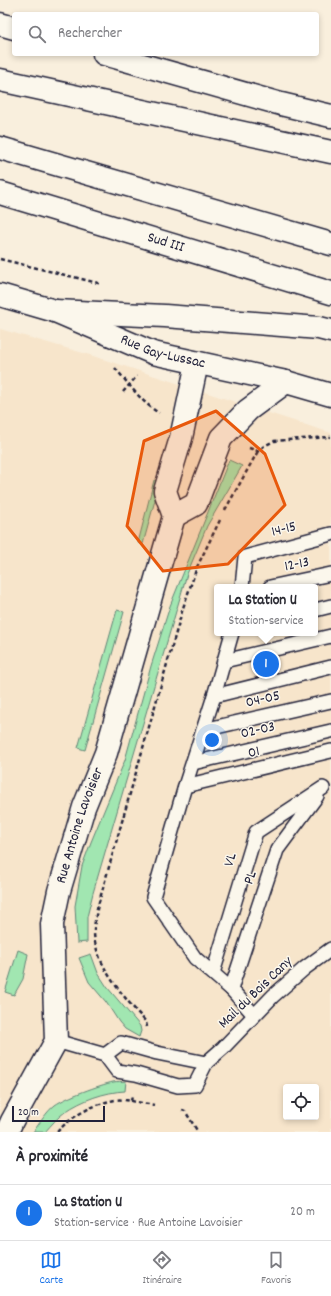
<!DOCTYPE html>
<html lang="fr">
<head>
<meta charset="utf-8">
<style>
	:root { --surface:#fff; --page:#f7f7f7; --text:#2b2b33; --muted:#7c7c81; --line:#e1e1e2; --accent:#1a73e8 }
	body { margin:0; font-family:Dekko,sans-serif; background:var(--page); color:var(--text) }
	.controls { position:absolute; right:12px; bottom:12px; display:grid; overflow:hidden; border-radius:4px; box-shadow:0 2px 6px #0003 }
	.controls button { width:36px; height:36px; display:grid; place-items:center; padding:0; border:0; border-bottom:1px solid var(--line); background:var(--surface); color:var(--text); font:20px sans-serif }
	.scale { position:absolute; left:12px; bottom:10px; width:93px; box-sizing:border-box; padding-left:4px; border:2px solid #22223b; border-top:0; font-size:11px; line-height:14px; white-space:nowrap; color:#22223b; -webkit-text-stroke:3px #fbf7ec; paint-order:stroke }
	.you { position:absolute; left:212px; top:740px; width:14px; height:14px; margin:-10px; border:3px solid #fff; border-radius:50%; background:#1a73e8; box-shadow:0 0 0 6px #1a73e833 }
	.badge { display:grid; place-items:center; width:26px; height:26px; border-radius:50%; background:var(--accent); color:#fff; font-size:13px; font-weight:700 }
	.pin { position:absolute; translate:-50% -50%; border:2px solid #fff; box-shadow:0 1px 4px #0006 }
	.popup { position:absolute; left:214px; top:584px; width:104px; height:52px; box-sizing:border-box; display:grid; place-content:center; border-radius:4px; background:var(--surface); filter:drop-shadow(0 1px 3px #0005); font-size:13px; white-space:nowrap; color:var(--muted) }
	.popup b { font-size:15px; color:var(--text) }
	.popup::after { content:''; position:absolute; left:50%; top:100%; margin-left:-8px; border:8px solid transparent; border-top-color:var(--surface) }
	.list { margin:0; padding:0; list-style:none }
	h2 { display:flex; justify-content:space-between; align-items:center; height:52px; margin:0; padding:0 16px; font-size:17px }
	h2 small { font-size:13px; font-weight:400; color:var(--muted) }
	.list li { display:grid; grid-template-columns:26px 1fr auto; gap:12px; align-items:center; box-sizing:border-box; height:56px; padding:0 16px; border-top:1px solid var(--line) }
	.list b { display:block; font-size:15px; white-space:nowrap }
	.list p { margin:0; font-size:13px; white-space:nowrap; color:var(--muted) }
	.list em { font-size:13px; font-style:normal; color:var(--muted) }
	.icon { flex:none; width:22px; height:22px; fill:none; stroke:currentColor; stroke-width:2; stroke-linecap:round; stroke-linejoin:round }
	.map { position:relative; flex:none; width:331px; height:1132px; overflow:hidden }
	.search { position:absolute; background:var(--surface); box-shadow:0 2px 6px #0003; left:12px; right:12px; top:12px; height:44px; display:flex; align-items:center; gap:10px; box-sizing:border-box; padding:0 14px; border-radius:4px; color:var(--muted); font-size:15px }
	.sheet { height:108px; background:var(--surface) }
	nav { display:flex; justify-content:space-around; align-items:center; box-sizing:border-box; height:56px; border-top:1px solid var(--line); background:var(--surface); font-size:11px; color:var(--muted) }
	nav a { display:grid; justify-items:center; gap:2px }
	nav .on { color:var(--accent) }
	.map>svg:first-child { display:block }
	.built { fill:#f7e5cb; fill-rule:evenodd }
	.green { fill:#a1e6b1; stroke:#628476 }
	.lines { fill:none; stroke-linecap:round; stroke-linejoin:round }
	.lane-casing { stroke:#22223b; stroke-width:16 }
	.street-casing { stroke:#22223b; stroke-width:25 }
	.secondary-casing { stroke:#22223b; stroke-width:25 }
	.highway-casing { stroke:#22223b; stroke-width:25 }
	.path { stroke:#22223b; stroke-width:2.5; stroke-dasharray:4 3; stroke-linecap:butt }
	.lane { stroke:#fbf7ec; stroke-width:13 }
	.street { stroke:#fbf7ec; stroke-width:22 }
	.secondary { stroke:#fbf7ec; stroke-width:22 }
	.highway { stroke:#fbf7ec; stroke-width:22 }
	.marked { fill:#e8590c; fill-opacity:0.2; stroke:#e8590c; stroke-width:3; stroke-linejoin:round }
	.labels { text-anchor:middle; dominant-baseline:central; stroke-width:3; stroke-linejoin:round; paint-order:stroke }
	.street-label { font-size:15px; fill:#22223b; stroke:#fbf7ec }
</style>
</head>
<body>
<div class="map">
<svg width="331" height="1132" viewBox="0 0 331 1132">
	<rect width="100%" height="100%" fill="#f9efdd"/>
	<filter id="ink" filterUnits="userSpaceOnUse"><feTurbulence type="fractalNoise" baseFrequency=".025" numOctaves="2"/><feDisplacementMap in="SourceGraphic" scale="8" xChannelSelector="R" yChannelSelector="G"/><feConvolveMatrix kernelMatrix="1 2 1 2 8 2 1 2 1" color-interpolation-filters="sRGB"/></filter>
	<g filter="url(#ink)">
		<!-- built -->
		<path class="built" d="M0,329L90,355L331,433V1132H0ZM217,587H315V633H217ZM286,1087H316V1117H286Z"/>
		<!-- green -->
		<g class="green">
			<polygon points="229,460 242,466 207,526 187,574 93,893 87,917 87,942 77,943 75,906 82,866 91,842 125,760 151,666 170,606"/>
			<polygon points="154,480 160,482 143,544 138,543"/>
			<polygon points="117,610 124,612 85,750 78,748"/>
			<polygon points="18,950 28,954 23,979 14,995 5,992"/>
			<polygon points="91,954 98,973 107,987 140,1026 141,1031 139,1037 125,1029 119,1022 106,1002 89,982 79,958"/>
			<path d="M126,1081L125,1091C105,1092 82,1100 65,1112C58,1117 51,1125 45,1132H33C40,1123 46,1112 55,1105C66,1097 100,1085 113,1082C117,1081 122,1082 126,1081Z"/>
		</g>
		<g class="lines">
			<!-- lane casing -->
			<g class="lane-casing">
				<g id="lane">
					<polyline points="242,587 245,557 331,534"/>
					<polyline points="270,587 331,574"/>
					<polyline points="315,610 331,606"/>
					<polyline points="232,633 214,696 185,786 153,897 195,958 231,989 254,1015"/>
					<polyline points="224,661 331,636"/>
					<polyline points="214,696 331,667"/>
					<polyline points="203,730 331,701"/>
					<polyline points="193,763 331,731"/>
					<polyline points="185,786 331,751"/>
					<polyline points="213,973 256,832 323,788"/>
					<polyline points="231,989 277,850 317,796"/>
					<polyline points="56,1041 105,1055 117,1071 136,1074 178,1086 195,1085 206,1063 223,1048 273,996 305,968 331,949"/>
					<polyline points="105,1055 121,1043 157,1053 206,1063"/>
				</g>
			</g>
			<!-- street casing -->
			<g class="street-casing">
				<g id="street">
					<polyline points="174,516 196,504 221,438 248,410 286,382"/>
					<path id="s1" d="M7,1132L12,1121L56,1041L52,924L59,891L84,807L106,753L174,516L165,491L181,438L197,363"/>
				</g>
			</g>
			<!-- secondary casing -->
			<g class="secondary-casing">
				<g id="secondary">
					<polyline points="0,24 14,28"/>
					<polyline points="104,54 281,104 331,116"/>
					<path id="s2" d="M0,295L55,311L153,353L286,382L331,395"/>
				</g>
			</g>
			<!-- highway casing -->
			<g class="highway-casing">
				<g id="highway">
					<polyline points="0,80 331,152"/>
					<polyline points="0,148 331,244"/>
					<path id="s3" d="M0,193L331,293"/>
					<polyline points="55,311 165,316 319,328 331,331"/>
				</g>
			</g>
			<!-- path -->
			<g class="path">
				<polyline points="0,259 102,284"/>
				<path d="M115,368C129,384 141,402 159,413"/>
				<polyline points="123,392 137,376"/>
				<polyline points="249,448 258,451 264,446 274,441 331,437"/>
				<polyline points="225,510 258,451"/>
				<path d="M147,1027L146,1022C125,998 94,965 94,931C94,924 96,917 97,909L183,608L197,567L220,520"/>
				<polyline points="131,1101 154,1105"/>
				<polyline points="182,1110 185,1111 198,1132"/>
				<path d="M57,1132C72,1116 93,1104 115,1100C120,1099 126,1100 131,1101L132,1096"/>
			</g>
			<!-- lane -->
			<use href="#lane" class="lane"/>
			<!-- street -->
			<use href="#street" class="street"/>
			<!-- secondary -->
			<use href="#secondary" class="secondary"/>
			<!-- highway -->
			<use href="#highway" class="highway"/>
		</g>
	</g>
	<!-- marked area -->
	<path class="marked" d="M216,411L265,454L285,505L228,564L163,571L127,526L144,441Z"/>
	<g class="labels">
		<!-- street labels -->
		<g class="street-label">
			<text stroke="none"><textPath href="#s3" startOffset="173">Sud III</textPath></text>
			<text stroke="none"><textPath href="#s2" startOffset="173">Rue Gay-Lussac</textPath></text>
			<text transform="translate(284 530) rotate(-15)">14-15</text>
			<text transform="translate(297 565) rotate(-12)">12-13</text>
			<text transform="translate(263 700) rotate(-13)">04-05</text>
			<text transform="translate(258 731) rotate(-13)">02-03</text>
			<text transform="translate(254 753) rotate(-13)">01</text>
			<text stroke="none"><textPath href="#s1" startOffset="323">Rue Antoine Lavoisier</textPath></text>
			<text transform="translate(231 860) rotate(-73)">VL</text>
			<text transform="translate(251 878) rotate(-72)">PL</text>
			<text transform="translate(256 993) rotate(-44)">Mail du Bois Cany</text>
		</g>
	</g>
</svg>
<div class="controls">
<button><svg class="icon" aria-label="locate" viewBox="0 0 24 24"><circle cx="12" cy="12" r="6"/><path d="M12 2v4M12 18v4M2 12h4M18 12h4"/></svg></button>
</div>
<div class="scale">20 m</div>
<div class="you"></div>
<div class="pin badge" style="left:266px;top:664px">1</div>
<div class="popup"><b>La Station U</b>Station-service</div>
<div class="search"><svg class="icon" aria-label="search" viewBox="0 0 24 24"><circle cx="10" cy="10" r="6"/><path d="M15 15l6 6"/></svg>Rechercher</div>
</div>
<section class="sheet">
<h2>À proximité<small></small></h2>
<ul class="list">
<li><span class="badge">1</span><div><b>La Station U</b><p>Station-service · Rue Antoine Lavoisier</p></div><em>20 m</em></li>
</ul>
</section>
<nav>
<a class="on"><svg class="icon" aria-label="map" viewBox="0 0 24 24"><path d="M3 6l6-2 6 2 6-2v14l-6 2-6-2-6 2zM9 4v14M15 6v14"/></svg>Carte</a>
<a><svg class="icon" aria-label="directions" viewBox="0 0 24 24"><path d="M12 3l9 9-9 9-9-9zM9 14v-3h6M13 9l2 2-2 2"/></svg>Itinéraire</a>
<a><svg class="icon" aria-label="saved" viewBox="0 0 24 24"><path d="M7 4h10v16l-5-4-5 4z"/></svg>Favoris</a>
</nav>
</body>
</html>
